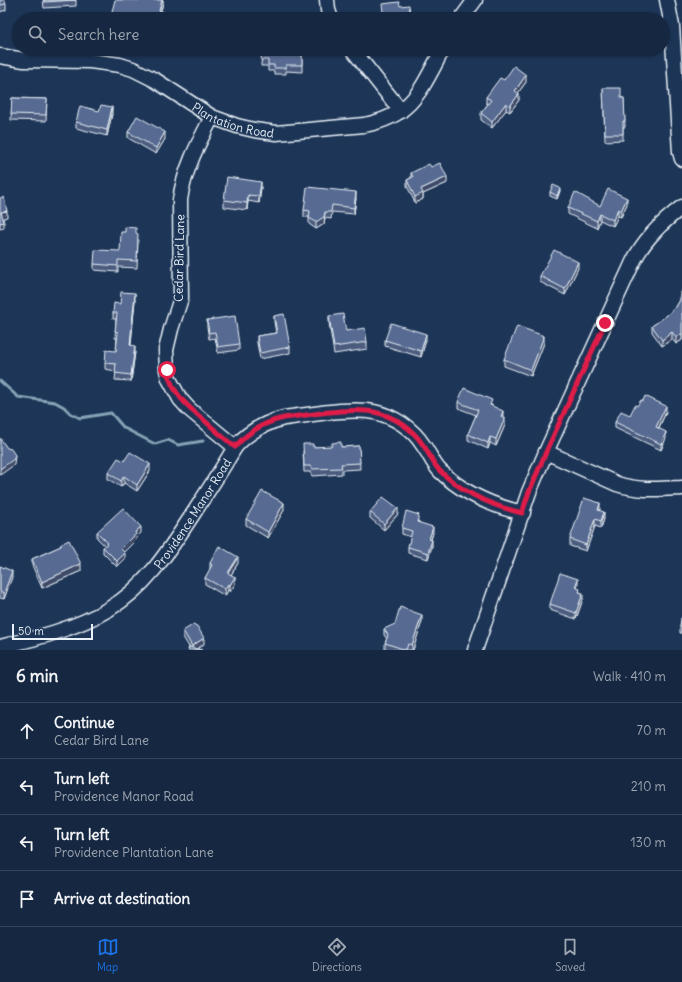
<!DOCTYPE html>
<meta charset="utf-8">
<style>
:root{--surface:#162841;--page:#1f3048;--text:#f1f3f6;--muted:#9ea6b1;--line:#35445a;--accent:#1a73e8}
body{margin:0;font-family:Delius,sans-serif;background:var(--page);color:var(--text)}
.scale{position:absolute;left:12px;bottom:10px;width:81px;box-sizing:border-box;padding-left:4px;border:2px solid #e8f1f8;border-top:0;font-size:11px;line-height:14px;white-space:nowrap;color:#e8f1f8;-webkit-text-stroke:3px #1d3557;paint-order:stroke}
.stop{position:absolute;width:12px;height:12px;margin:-9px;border:3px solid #e11d48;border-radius:50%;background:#fff}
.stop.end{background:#e11d48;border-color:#fff;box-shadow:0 1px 4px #0008}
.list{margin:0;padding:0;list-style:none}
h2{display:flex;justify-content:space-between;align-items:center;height:52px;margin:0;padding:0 16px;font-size:17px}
h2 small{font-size:13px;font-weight:400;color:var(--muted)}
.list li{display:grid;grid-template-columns:26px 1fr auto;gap:12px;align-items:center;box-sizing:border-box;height:56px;padding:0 16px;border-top:1px solid var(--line)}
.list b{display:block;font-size:15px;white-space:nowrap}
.list p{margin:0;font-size:13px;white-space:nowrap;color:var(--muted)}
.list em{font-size:13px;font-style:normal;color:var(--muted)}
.icon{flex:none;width:22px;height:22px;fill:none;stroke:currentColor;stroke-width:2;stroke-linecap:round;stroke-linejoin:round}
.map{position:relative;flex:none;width:682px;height:650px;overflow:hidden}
.search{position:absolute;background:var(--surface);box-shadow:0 1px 3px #0004;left:12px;right:12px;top:12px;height:44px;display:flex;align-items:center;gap:10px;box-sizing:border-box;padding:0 14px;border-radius:22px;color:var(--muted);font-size:15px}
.sheet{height:276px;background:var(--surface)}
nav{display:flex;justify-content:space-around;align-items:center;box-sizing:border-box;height:56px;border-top:1px solid var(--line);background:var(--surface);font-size:11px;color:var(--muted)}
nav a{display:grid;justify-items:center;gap:2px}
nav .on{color:var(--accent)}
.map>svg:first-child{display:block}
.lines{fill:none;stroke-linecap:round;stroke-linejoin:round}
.stream{stroke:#86a4b6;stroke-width:3}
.minor-casing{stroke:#e8f1f8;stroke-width:17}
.minor{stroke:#1d3557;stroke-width:14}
.wall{fill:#4b5b7e;stroke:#e8f1f8}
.shaded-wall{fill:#3d4a66;stroke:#e8f1f8}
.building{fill:#576a92;stroke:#e8f1f8}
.route{stroke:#e11d48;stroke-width:5}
.labels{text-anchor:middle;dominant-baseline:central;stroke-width:3;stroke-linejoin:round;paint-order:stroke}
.street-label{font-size:12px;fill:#e8f1f8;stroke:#1d3557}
</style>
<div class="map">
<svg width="682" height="650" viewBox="0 0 682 650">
<rect width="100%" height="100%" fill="#1d3557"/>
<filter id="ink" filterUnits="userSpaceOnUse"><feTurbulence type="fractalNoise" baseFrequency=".025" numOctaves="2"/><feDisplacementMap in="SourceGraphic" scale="8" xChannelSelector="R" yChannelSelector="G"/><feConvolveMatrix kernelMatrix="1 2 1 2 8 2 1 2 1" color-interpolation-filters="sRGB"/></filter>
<g filter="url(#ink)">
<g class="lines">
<path class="stream" d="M0,381L18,397L55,402L64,407L70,413L80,418L111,413L124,428L155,444L168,440L178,445L203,441"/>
<defs>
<g id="minor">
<path d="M327,0L328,10L331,19"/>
<path d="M667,0L672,26L680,152L682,159"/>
<path d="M461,19L475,0"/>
<path d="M352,49L401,111"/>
<path id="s1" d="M0,56L24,60L90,61L120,65L133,69L155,80L212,117L237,126L254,130L276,133L364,125C413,116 421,89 443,49"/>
<path d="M212,117C198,144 184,170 180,200L181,298L171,329L166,350L167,370L169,379L180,399L189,409L235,447"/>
<path d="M546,452L617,484C638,491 660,489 682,488"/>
<path id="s2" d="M0,647C37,638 75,629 109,609C146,587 168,552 191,517C206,494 221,471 235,447C248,432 264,423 284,418C310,415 350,407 374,412C394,416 413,429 423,445C429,453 433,464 440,471C463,493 492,506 523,513"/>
<path d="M475,650L529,492L546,452L633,262C644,239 662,222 682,207"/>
</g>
</defs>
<use href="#minor" class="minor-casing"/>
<use href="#minor" class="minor"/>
</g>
<g class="wall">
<path d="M0,0L6,4V10L0,12Z"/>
<path d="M43,0H76V6L44,8Z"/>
<path d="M163,0V3L161,11L172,19H111V15L149,1Z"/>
<path d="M262,49H302V72L286,71V74H274V71H268V66H261Z"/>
<path d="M504,80L526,82L518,93L519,100L510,112L506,110L492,128L481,120V113L488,104L486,103V97Z"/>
<path d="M603,88L621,98H624L625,127H623V140L605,141Z"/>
<path d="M12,98L47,99L46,121L11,120Z"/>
<path d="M112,114L107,136L76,128V122Z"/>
<path d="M128,132L165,139L156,154L128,138Z"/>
<path d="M431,167L447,183L423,194V199L415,203L407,186V180L411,178V173Z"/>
<path d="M261,188L259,203L248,201L247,210L224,207V200Z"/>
<path d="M560,191L557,199L550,196V192Z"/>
<path d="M356,198L354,214L332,212L331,219L325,218L324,224L316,229L309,224V217H304V210Z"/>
<path d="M627,204L621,217L618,216L613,226L600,220L597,228L568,214V208Z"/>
<path d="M136,233L138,240L137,268L118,267V272L94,270V264L120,251Z"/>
<path d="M578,268L565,295L540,282V276Z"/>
<path d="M682,291V340L676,344L672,339L662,346L652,332V326L666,316L676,307L680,300Z"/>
<path d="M135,300L131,345L135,352L131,381L115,380L116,371L105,369V363L116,351L117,338H115L116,319H113V313L120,304Z"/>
<path d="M274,316L290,347V353L260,359L257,343V336L276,333L274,322Z"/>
<path d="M329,316L346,331L367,342V349L334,354L329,323Z"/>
<path d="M207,320L239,344V350L218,353L215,338L209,339L207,327Z"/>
<path d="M385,340H426L421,357L385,346Z"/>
<path d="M544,343L531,376L504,366V359Z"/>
<path d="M458,402L492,405L503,417L505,425L496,446L490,443L488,449L468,440V434L476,415L458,408Z"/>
<path d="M637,406L666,412L659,428L666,438L661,450L615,428V422L630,415Z"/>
<path d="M359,446L360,469L342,470V474L312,476L310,472H304L303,451L313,447H341Z"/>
<path d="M124,461L150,471L137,491L124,483L121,487L108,479V473Z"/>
<path d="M600,509L599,511L604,519L601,528L595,526L586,551L570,546V539Z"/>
<path d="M284,510L268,538L246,525V519Z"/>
<path d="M370,512L398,514L384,530L370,518Z"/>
<path d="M419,521V523L433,533L431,540L432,546L428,559L408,553V547L411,537L402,534V528Z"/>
<path d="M97,532L141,533L136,538V540L124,552L125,559L117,567L103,553V547L105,546L97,538Z"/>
<path d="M61,544L81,571L42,588L32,565V559L61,546Z"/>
<path d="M210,563H238L231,575L235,584L230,592L228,590L225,596L205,584V578L210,570Z"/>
<path d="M0,566L12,577L4,599L0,598Z"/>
<path d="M578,585L577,588L580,592L583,599L576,619L550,610V604Z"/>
<path d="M682,618V633H680V627Z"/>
<path d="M422,621L413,650H385V643L387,639L384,635V629Z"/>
<path d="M183,631L204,644L197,649L189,647L183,637Z"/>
</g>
<g class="shaded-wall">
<path d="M162,0H163V3L159,17V11Z"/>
<path d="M526,75V82L515,97V91Z"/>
<path d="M519,94V100L510,112V106Z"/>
<path d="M506,103V110L492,128V122Z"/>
<path d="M112,107V114L107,136V130Z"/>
<path d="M165,132V139L156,154V148Z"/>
<path d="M447,177V183L423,194V199L415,203V197L421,189Z"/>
<path d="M261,182V188L259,203V196Z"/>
<path d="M560,188V191L557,199V196Z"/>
<path d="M356,192V198L354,214V208Z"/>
<path d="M248,195V201L247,210V203Z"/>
<path d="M627,198V204L621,217V211Z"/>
<path d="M618,209V216L613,226V220Z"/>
<path d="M7,211V217L1,219V212Z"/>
<path d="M325,212L324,224L316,229V222Z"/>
<path d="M600,214V220L597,228V221Z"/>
<path d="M4,222V228L0,229V223Z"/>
<path d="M578,262V268L565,295V289Z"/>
<path d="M135,293V300L130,351V345Z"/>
<path d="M672,332V339L662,346V340Z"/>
<path d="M426,334V340L421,357V351Z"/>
<path d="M682,334V340L676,344V337Z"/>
<path d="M544,336V343L531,376V370Z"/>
<path d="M135,346V352L131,381V375Z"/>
<path d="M666,406V412L656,433V427Z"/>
<path d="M503,411V417L501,423V417Z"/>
<path d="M505,418V425L496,446V439Z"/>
<path d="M666,432V438L661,450V444Z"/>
<path d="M490,437V443L488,449V443Z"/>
<path d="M15,455L14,465L0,475V469Z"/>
<path d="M150,464V471L137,491V485Z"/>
<path d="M124,476V483L121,487V481Z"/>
<path d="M284,503V510L268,538V532Z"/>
<path d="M600,503V509L598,516V510Z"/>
<path d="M398,508V514L384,530V524Z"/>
<path d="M604,512V519L601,528V521Z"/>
<path d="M595,519V526L586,551V545Z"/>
<path d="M141,527V533L136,538V540L121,555V549L135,532Z"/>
<path d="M433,527V533L429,545V539Z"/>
<path d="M432,540V546L428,559V553Z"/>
<path d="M125,553V559L117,567V561Z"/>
<path d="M238,557V563L228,580V573Z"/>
<path d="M81,564V571L42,588V582Z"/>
<path d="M12,571V577L4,599V593Z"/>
<path d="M235,577V584L230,592V585Z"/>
<path d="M578,579V585L575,594V587Z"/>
<path d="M228,584V590L225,596V589Z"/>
<path d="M583,593V599L576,619V613Z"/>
<path d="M422,615V621L413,650H412V645Z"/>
<path d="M204,638V644L195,650H192V646Z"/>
</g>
<g class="building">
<path d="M0,0H5L6,4L0,5Z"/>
<path d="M44,0H76L44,2Z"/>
<path d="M115,0H146L149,1L150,0H162L159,11L172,14L171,19H125L111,15Z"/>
<path d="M399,2L400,6L409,5L411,19H384L382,4Z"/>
<path d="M572,14L612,16V19H571Z"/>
<path d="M262,49H302V65H286V68H274V65H268V60H261Z"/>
<path d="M514,66L526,75L515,91L519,94L510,106L506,103L492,122L481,113L491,100L486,97L500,78L504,80Z"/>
<path d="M603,88H621V98H624L625,121H623V134H605Z"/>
<path d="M12,98L47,99L46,115L11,114Z"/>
<path d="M101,105L112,107L107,130L76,122L80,106L99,111Z"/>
<path d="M137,116L165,132L156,148L128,132Z"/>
<path d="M440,163L447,177L421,189L423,193L415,197L407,180L413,177L411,173L429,164L431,167Z"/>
<path d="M227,177L261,182L259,196L248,195L247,203L224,200Z"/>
<path d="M553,185L560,188L557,196L550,192Z"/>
<path d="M307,187L356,192L354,208L332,205L331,212H325L324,217L316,222L309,218L310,211L304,210Z"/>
<path d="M608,189L627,198L621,211L618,209L613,220L600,214L597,221L568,208L575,192L600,206Z"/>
<path d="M4,197L7,211L1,212L4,222L0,223V198Z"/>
<path d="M125,227L136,228V233L138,234L137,261L118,260V266L94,264L95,250L120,251L121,232H125Z"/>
<path d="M554,250L578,262L565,289L540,276Z"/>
<path d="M682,291V334L676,337L672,332L662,340L652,326L666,316L676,307L680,300V292Z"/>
<path d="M121,292L135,293L130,345L135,346L131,375L115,373L116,364L105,363L106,350L116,351L118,332L115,331L117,313H113L114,303L120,304Z"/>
<path d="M284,314L290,347L260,353L257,336L277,333L274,316Z"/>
<path d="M343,314L346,331L365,328L367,342L334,347L329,316Z"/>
<path d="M235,316L239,344L218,347L215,332L209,333L207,320Z"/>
<path d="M391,323L426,334L421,351L385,340Z"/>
<path d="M517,326L544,336L531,370L504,359Z"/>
<path d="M464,388L492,400L490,405L503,411L501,417L505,418L496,439L490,437L488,443L468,434L478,410L458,402Z"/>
<path d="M645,396L666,406L656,427L666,432L661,444L615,422L621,411L630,415L635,405L637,406L641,400L643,401Z"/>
<path d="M0,438L7,448L11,449L15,455L14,459L0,469Z"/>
<path d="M341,442V447L359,446L360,463L341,464L342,468L312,469L310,466H304L303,444H313V447L332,446V443Z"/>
<path d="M130,452L150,464L137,485L124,476L121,481L108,473L118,458L124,461Z"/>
<path d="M262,491L284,503L268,532L246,519Z"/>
<path d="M383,497L398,508L384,524L370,512Z"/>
<path d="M584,498L600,503L598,510L604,512L601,521L595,519L586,545L570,539Z"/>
<path d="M123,508L141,527L135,532L136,534L121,549L125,553L117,561L103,547L108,543L97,532Z"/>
<path d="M406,511L419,515L417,522L433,527L429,539L432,540L428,553L408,547L412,531L402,528Z"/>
<path d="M69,540L81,564L42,582L32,559L61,546V544Z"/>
<path d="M219,546L238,557L228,573L235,577L230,585L228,584L225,589L205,578L212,565L210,563Z"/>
<path d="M0,566L12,571L4,593L0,591Z"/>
<path d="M560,573L578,579L575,587L580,589L579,592L583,593L576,613L550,604Z"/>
<path d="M400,607L422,615L412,645L408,644L406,650L385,643L388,635L384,629L395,624Z"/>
<path d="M681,618H682V627H680Z"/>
<path d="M194,624L196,626H197L204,638L192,646L183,631Z"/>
<path d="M189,647L202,650H188Z"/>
</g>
</g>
<g class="lines" filter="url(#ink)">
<path class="route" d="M167,370C172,393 187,406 205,421C215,430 225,439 235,447C248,432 264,422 284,418C310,415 350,407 374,412C394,416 413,429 423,445C429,453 433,464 440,471C463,493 492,506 522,513L529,492L546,452L605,323"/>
</g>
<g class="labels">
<g class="street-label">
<text stroke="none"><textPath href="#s1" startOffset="248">Plantation Road</textPath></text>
<text transform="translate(179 258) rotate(-89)">Cedar Bird Lane</text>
<text stroke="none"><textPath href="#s2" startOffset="244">Providence Manor Road</textPath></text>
</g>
</g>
</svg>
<div class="scale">50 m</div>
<div class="stop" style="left:167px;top:370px"></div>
<div class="stop end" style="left:605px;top:323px"></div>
<div class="search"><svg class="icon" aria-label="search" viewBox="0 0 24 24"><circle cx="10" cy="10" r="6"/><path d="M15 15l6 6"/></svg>Search here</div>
</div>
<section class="sheet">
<h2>6 min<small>Walk · 410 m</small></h2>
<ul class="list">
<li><svg class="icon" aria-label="ahead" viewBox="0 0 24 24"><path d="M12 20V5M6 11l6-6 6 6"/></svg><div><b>Continue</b><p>Cedar Bird Lane</p></div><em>70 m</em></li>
<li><svg class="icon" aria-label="left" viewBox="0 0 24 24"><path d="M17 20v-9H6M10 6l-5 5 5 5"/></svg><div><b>Turn left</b><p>Providence Manor Road</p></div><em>210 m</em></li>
<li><svg class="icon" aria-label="left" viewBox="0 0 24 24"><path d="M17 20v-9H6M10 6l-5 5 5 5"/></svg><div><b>Turn left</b><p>Providence Plantation Lane</p></div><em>130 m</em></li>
<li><svg class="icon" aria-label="arrive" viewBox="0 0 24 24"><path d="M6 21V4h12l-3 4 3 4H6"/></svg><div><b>Arrive at destination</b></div></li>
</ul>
</section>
<nav>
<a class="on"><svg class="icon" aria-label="map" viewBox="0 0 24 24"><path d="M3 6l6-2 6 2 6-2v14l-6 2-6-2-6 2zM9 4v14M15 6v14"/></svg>Map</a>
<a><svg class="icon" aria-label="directions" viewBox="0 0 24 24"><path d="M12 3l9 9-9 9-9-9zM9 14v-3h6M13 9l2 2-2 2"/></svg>Directions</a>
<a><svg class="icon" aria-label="saved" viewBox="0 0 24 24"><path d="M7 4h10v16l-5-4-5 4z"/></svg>Saved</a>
</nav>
